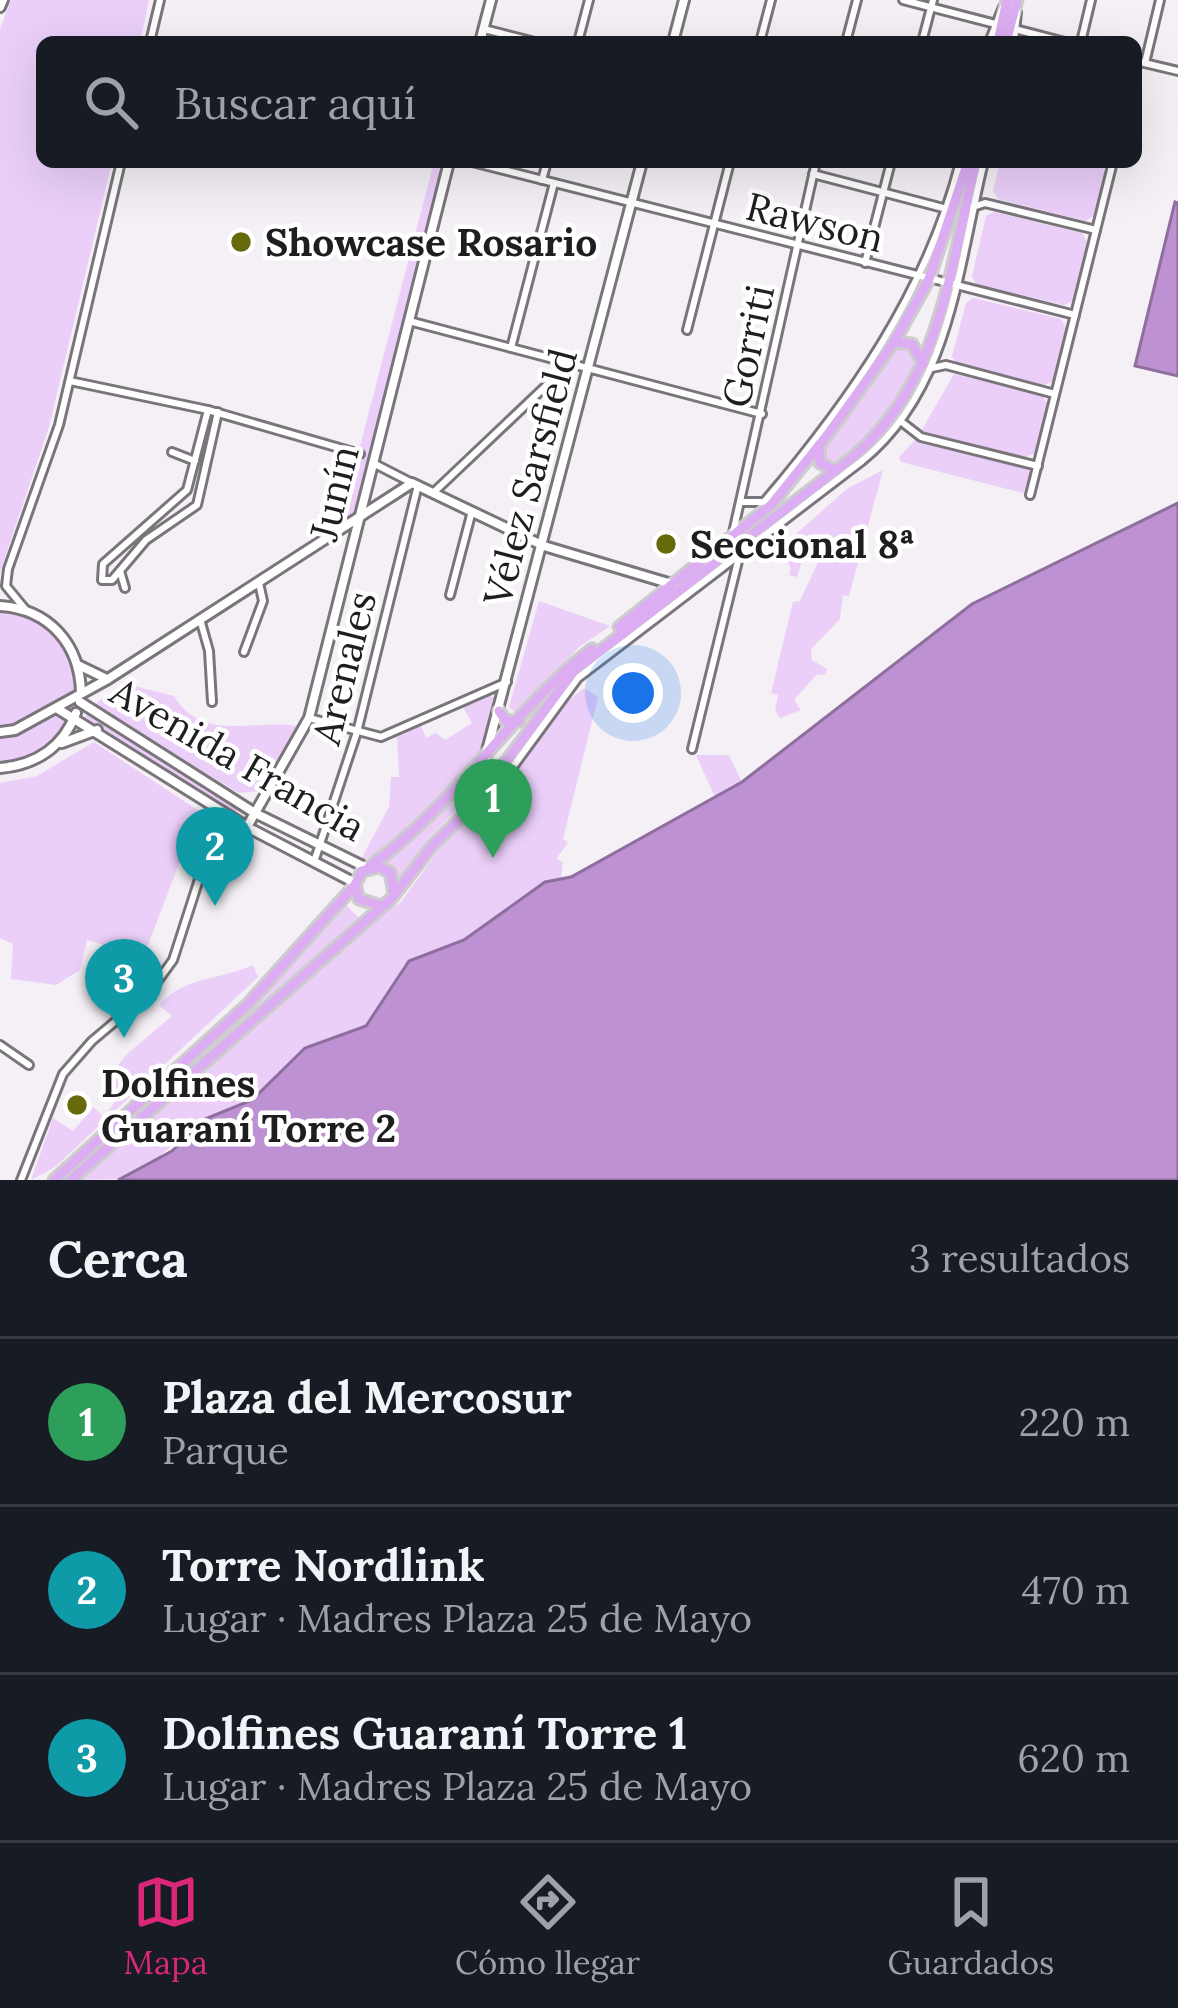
<!DOCTYPE html>
<html lang="es">
<meta charset="utf-8">
<style>
:root{--surface:#171b24;--page:#242831;--text:#f1f3f6;--muted:#9ea1a6;--line:#363941;--accent:#db2777}
body{margin:0;font-family:Lora,serif;background:var(--page);color:var(--text)}
.you{position:absolute;left:633px;top:693px;width:42px;height:42px;margin:-30px;border:9px solid #fff;border-radius:50%;background:#1a73e8;box-shadow:0 0 0 18px #1a73e833}
.badge{display:grid;place-items:center;width:78px;height:78px;border-radius:50%;background:var(--accent);color:#fff;font-size:39px;font-weight:700}
.pin{position:absolute;translate:-50% -99px;filter:drop-shadow(0 3px 6px #0008)}
.pin::after{content:'';position:absolute;top:63px;width:42px;height:36px;background:inherit;clip-path:polygon(0 0,100% 0,50% 100%)}
.list{margin:0;padding:0;list-style:none}
h2{display:flex;justify-content:space-between;align-items:center;height:156px;margin:0;padding:0 48px;font-size:51px}
h2 small{font-size:39px;font-weight:400;color:var(--muted)}
.list li{display:grid;grid-template-columns:78px 1fr auto;gap:36px;align-items:center;box-sizing:border-box;height:168px;padding:0 48px;border-top:3px solid var(--line)}
.list b{display:block;font-size:45px;white-space:nowrap}
.list p{margin:0;font-size:39px;white-space:nowrap;color:var(--muted)}
.list em{font-size:39px;font-style:normal;color:var(--muted)}
.icon{flex:none;width:66px;height:66px;fill:none;stroke:currentColor;stroke-width:2;stroke-linecap:round;stroke-linejoin:round}
.map{position:relative;flex:none;width:1178px;height:1180px;overflow:hidden}
.search{position:absolute;background:var(--surface);box-shadow:0 12px 48px #0002;left:36px;right:36px;top:36px;height:132px;display:flex;align-items:center;gap:30px;box-sizing:border-box;padding:0 42px;border-radius:18px;color:var(--muted);font-size:45px}
.sheet{height:660px;background:var(--surface)}
nav{display:flex;justify-content:space-around;align-items:center;box-sizing:border-box;height:168px;border-top:3px solid var(--line);background:var(--surface);font-size:33px;color:var(--muted)}
nav a{display:grid;justify-items:center;gap:6px}
nav .on{color:var(--accent)}
.map>svg:first-child{display:block}
.green{fill:#ebcff9}
.water{fill:#bd91d2;stroke:#8d6e9c;stroke-width:3}
.lines{fill:none;stroke-linecap:round;stroke-linejoin:round}
.street-casing{stroke:#79757a;stroke-width:12}
.secondary-casing{stroke:#79757a;stroke-width:14}
.primary-casing{stroke:#cecdce;stroke-width:15}
.street{stroke:#fff;stroke-width:6}
.secondary{stroke:#fff;stroke-width:8}
.primary{stroke:#dcadf2;stroke-width:9}
.poi-dot{fill:#676a0b;stroke:#fff;stroke-width:4.5}
.labels{text-anchor:middle;dominant-baseline:central;stroke-width:9;stroke-linejoin:round;paint-order:stroke}
.street-label{font-size:39px;fill:#1e1d1f;stroke:#fff}
.poi-label{font-size:39px;font-weight:bold;fill:#1e1d1f;stroke:#fff;text-anchor:start}
</style>
<div class="map">
<svg width="1178" height="1180" viewBox="0 0 1178 1180">
<rect width="100%" height="100%" fill="#f4f0f6"/>
<g class="green">
<path d="M11,0H149L140,42H42V162H112L49,427L0,572V29Z"/>
<path d="M434,162H449L360,515L339,527Z"/>
<path d="M1000,162H1108L1094,216L1085,221L998,199L993,191Z"/>
<path d="M994,212L1082,233L1088,243L1073,301L1064,305L976,284L972,276L986,216Z"/>
<path d="M973,298L1061,319L1067,329L1053,381L1044,385L957,364L952,356L966,303Z"/>
<path d="M898,345L910,347L918,360C904,408 872,438 833,467L825,463V443Z"/>
<path d="M954,374L1042,395L1048,405L1035,453L1026,457L920,433Z"/>
<path d="M916,439L1027,467L1031,475L1027,494L901,462L899,457Z"/>
<path d="M883,470L849,596L843,595L840,619L811,649L812,660L827,669L825,675L817,674L794,700L801,710L780,718L775,710L778,695L771,693L793,602L800,601L821,556L805,552L797,577L789,575L791,568L779,549L848,488Z"/>
<path d="M539,601L610,626L579,647L518,715L509,707Z"/>
<path d="M0,606C74,619 110,702 45,753C34,762 14,764 0,768Z"/>
<path d="M122,683L174,696C202,743 253,719 297,726L262,791L239,793L92,707Z"/>
<path d="M584,688L598,697L563,839L568,843L556,859L563,862L561,879L545,882L464,940L403,966L385,1004L366,1026L295,1056L260,1094L196,1125L139,1174L128,1179L78,1180L362,928L400,903L447,839L524,762L562,706Z"/>
<path d="M490,695L496,700C491,717 488,739 481,755C464,789 395,851 360,861L389,807L391,777H399L397,737L421,725L426,738L436,733L445,740L472,723L463,707Z"/>
<path d="M88,713L236,804L238,810L233,813L85,717Z"/>
<path d="M94,742L199,811L148,945L121,950L87,940L80,970L56,985L11,979L13,944L0,938V783L37,776Z"/>
<path d="M696,755H729L742,782L715,797Z"/>
<path d="M473,780L469,798L428,839L401,880L383,861Z"/>
<path d="M343,902L359,918L225,1035Z"/>
<path d="M253,965L258,977L55,1167L31,1180L53,1118L73,1131L94,1107L104,1118L121,1092L106,1081L126,1055L172,1016L159,1005C187,975 218,981 253,965Z"/>
</g>
<g class="water">
<path d="M1175,202L1178,203V376L1135,366Z"/>
<path d="M1178,503V1180H118L172,1151L205,1119L252,1100L305,1048L366,1026L409,961L464,940L545,882L571,877L742,782L972,604Z"/>
</g>
<g class="lines">
<defs>
<g id="street">
<path d="M903,0L1065,42"/>
<path d="M484,29L535,42"/>
<path d="M150,42L160,0"/>
<path d="M578,42L589,0"/>
<path d="M760,42L771,0"/>
<path d="M846,42L857,0"/>
<path d="M922,42L933,0"/>
<path d="M989,42L1003,7"/>
<path d="M1014,42L1017,12"/>
<path d="M1081,42L1091,0"/>
<path d="M1136,61L1178,71"/>
<path d="M1145,63L1160,0"/>
<path d="M472,162L1075,315"/>
<path d="M813,174L947,209"/>
<path d="M542,180L547,162"/>
<path d="M973,207L985,203L1096,230"/>
<path d="M865,263L891,162"/>
<path d="M409,321L762,414"/>
<path d="M687,330L730,162"/>
<path d="M511,348L554,183"/>
<path d="M932,368L946,365L1055,394"/>
<path d="M70,381L208,410L360,454"/>
<path d="M208,410L187,490L103,564L102,580H112L146,540L197,505L218,412"/>
<path d="M903,423L921,437L1038,466"/>
<path d="M172,452L195,461"/>
<path d="M373,463L412,483"/>
<path d="M433,493L569,364"/>
<path d="M1030,495L1113,162"/>
<path d="M740,502H764C849,402 927,292 960,162"/>
<path d="M732,537L816,162"/>
<path d="M120,571L125,588"/>
<path d="M450,595L472,511"/>
<path d="M25,609L6,586L8,569L59,425L121,162"/>
<path d="M200,619L209,651L212,702"/>
<path d="M244,652L263,601L259,583"/>
<path d="M309,718L381,737L507,682"/>
<path d="M692,749L739,557"/>
<path d="M475,805L499,786L578,678L862,461C951,389 958,267 984,162"/>
<path d="M314,862L357,732L418,485"/>
<path d="M0,1045L29,1065"/>
<path d="M21,1180L63,1074L92,1041L149,993L173,960L221,811"/>
</g>
<g id="secondary">
<path d="M0,7L3,0"/>
<path d="M480,42L491,0"/>
<path d="M673,42L684,0"/>
<path d="M0,606C49,609 80,644 81,693"/>
<path d="M78,665L107,679"/>
<path d="M80,702L255,813L367,868"/>
<path d="M58,709L247,827L355,883"/>
<path d="M0,732L15,730L108,679L412,483L544,546L675,585"/>
<path d="M62,743L97,730"/>
<path d="M0,768C36,765 63,747 76,713"/>
<path d="M474,800L642,162"/>
<path d="M247,827L309,718L449,162"/>
</g>
<g id="primary">
<path d="M998,42L1007,0"/>
<path d="M1006,42L1017,0"/>
<path d="M894,342L912,344L923,364"/>
<path d="M819,445L820,463L836,471"/>
<path d="M619,627L771,505L828,434L894,342L929,279L968,162"/>
<path d="M499,711L506,721H519"/>
<path d="M369,867C457,804 509,713 592,649"/>
<path d="M381,906L359,899L355,885L362,871L379,867L390,872L394,894"/>
<path d="M54,1180L247,1005L355,885"/>
<path d="M71,1180L391,899L433,845L472,807L574,671L852,458C942,381 949,271 976,162"/>
</g>
</defs>
<use href="#street" class="street-casing"/>
<use href="#secondary" class="secondary-casing"/>
<use href="#primary" class="primary-casing"/>
<use href="#street" class="street"/>
<use href="#secondary" class="secondary"/>
<use href="#primary" class="primary"/>
</g>
<g class="poi-dot">
<circle cx="241" cy="242" r="12"/>
<circle cx="666" cy="544" r="12"/>
<circle cx="77" cy="1105" r="12"/>
</g>
<g class="labels">
<g class="street-label">
<text transform="translate(815 222) rotate(14)">Rawson</text>
<text transform="translate(748 346) rotate(-78)">Gorriti</text>
<text transform="translate(530 477) rotate(-75)">Vélez Sarsfield</text>
<text transform="translate(334 493) rotate(-76)">Junín</text>
<text transform="translate(344 668) rotate(-76)">Arenales</text>
<text transform="translate(238 759) rotate(30)">Avenida Francia</text>
</g>
<g class="poi-label">
<text x="265" y="242">Showcase Rosario</text>
<text x="690" y="544">Seccional 8ª</text>
<text x="101" y="1083">Dolfines<tspan x="101" dy="45">Guaraní Torre 2</tspan></text>
</g>
</g>
</svg>
<div class="you"></div>
<div class="pin badge" style="left:493px;top:858px;background:#2e9e5b">1</div>
<div class="pin badge" style="left:215px;top:906px;background:#0f9aa8">2</div>
<div class="pin badge" style="left:124px;top:1038px;background:#0f9aa8">3</div>
<div class="search"><svg class="icon" aria-label="search" viewBox="0 0 24 24"><circle cx="10" cy="10" r="6"/><path d="M15 15l6 6"/></svg>Buscar aquí</div>
</div>
<section class="sheet">
<h2>Cerca<small>3 resultados</small></h2>
<ul class="list">
<li><span class="badge" style="background:#2e9e5b">1</span><div><b>Plaza del Mercosur</b><p>Parque</p></div><em>220 m</em></li>
<li><span class="badge" style="background:#0f9aa8">2</span><div><b>Torre Nordlink</b><p>Lugar · Madres Plaza 25 de Mayo</p></div><em>470 m</em></li>
<li><span class="badge" style="background:#0f9aa8">3</span><div><b>Dolfines Guaraní Torre 1</b><p>Lugar · Madres Plaza 25 de Mayo</p></div><em>620 m</em></li>
</ul>
</section>
<nav>
<a class="on"><svg class="icon" aria-label="map" viewBox="0 0 24 24"><path d="M3 6l6-2 6 2 6-2v14l-6 2-6-2-6 2zM9 4v14M15 6v14"/></svg>Mapa</a>
<a><svg class="icon" aria-label="directions" viewBox="0 0 24 24"><path d="M12 3l9 9-9 9-9-9zM9 14v-3h6M13 9l2 2-2 2"/></svg>Cómo llegar</a>
<a><svg class="icon" aria-label="saved" viewBox="0 0 24 24"><path d="M7 4h10v16l-5-4-5 4z"/></svg>Guardados</a>
</nav>
